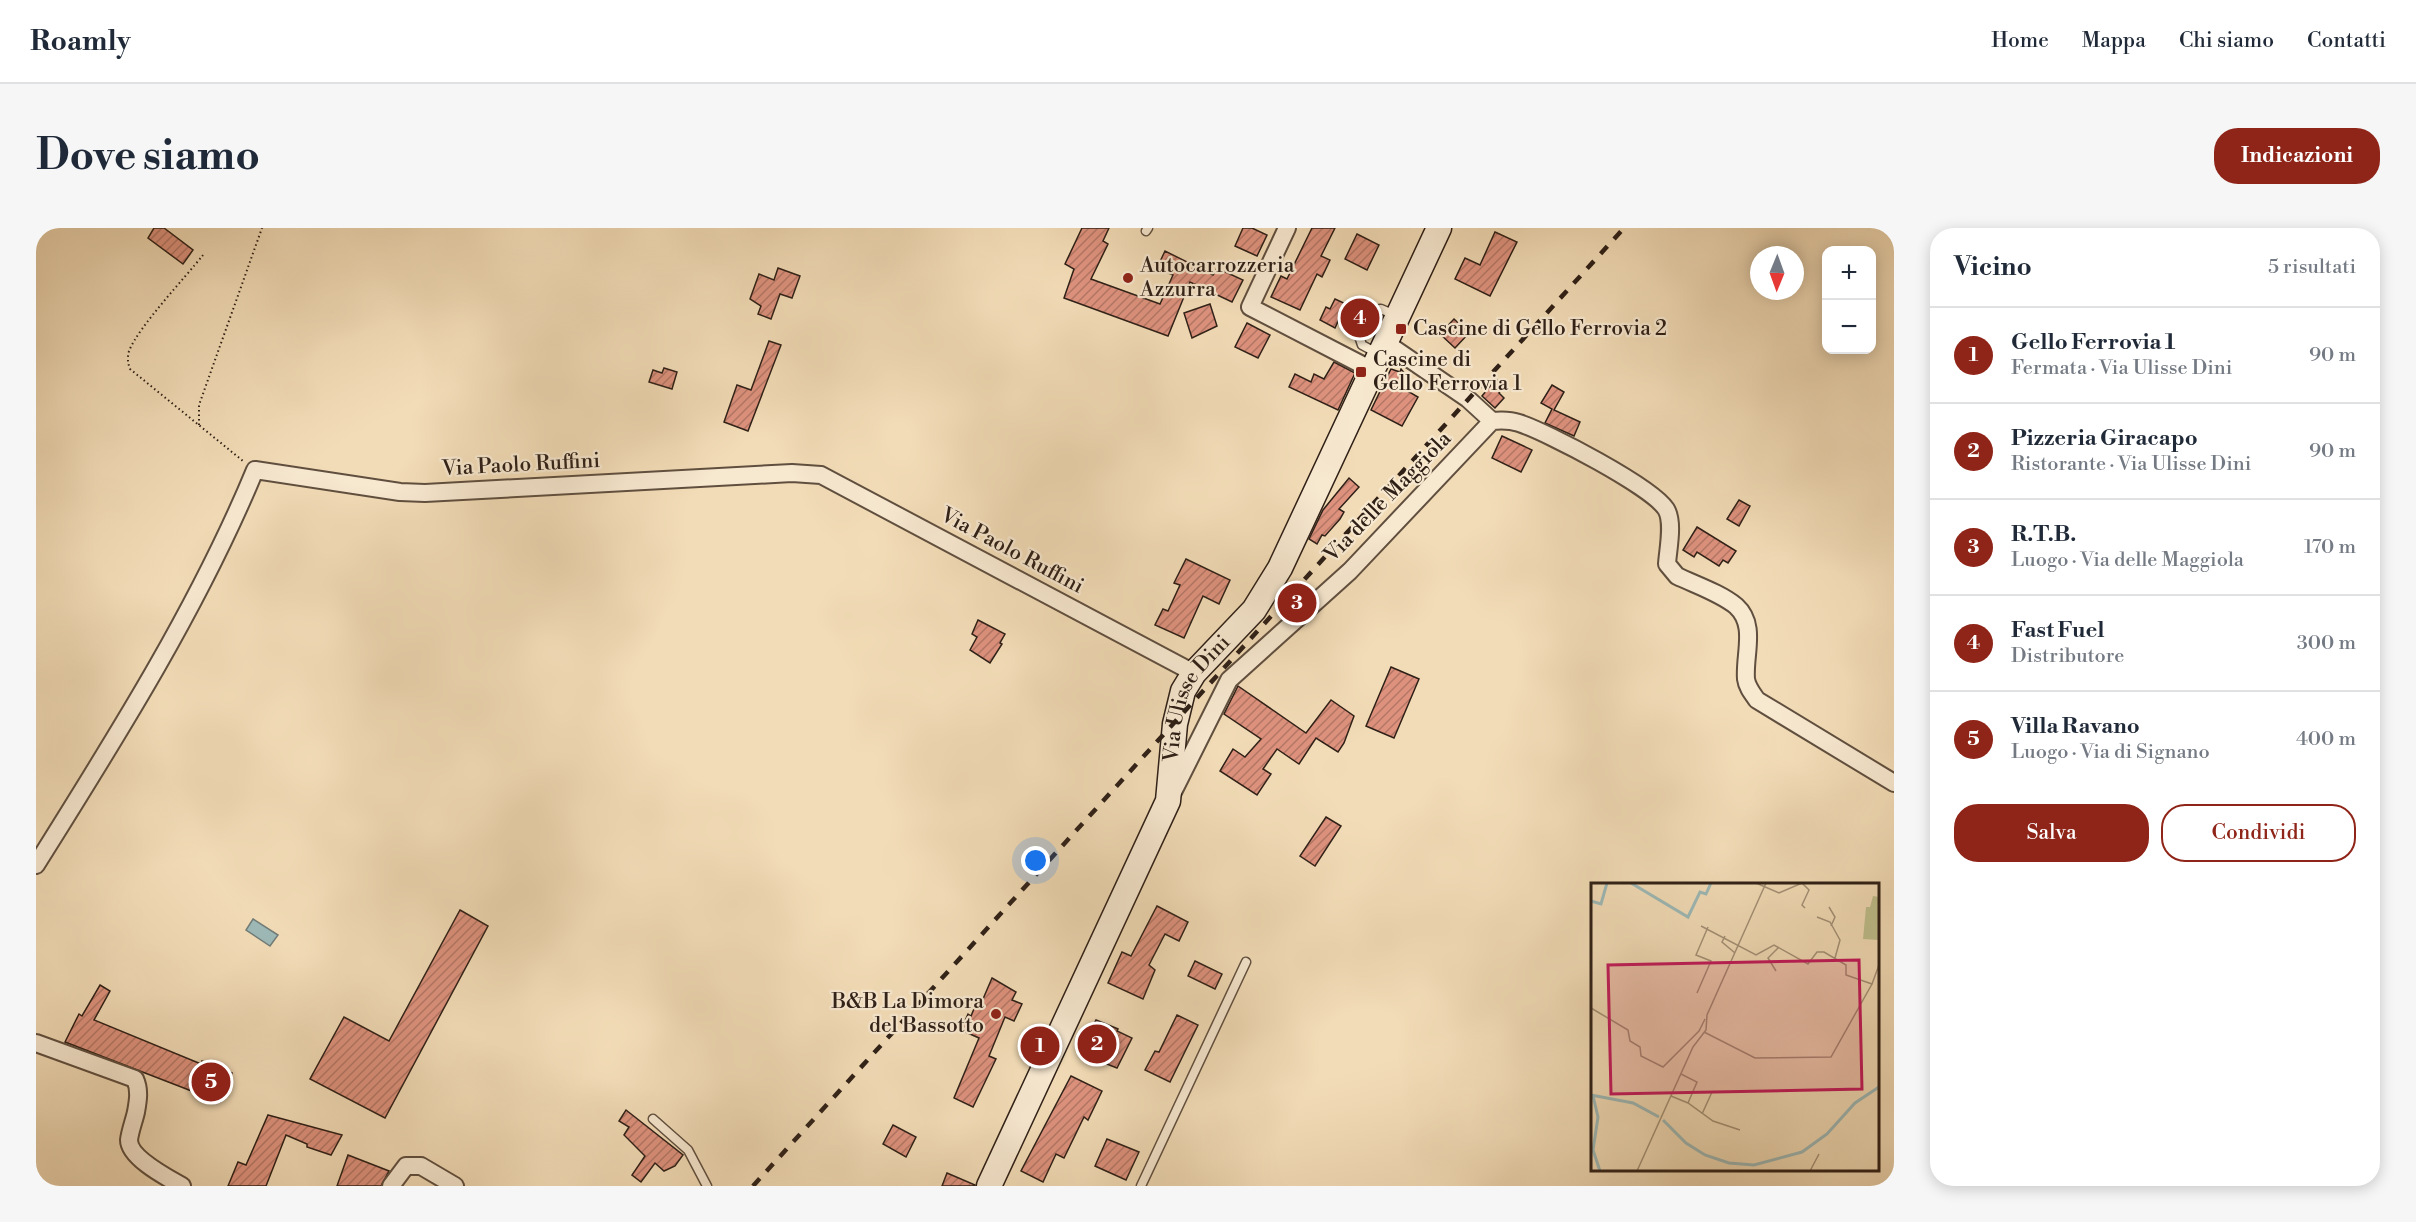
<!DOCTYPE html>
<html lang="it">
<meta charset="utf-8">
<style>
:root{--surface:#fff;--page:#f6f6f7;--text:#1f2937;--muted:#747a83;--line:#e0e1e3;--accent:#8f2418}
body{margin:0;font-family:"Libre Bodoni",serif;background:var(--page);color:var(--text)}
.controls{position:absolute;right:18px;top:18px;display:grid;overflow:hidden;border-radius:12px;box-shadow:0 3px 15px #0003}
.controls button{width:54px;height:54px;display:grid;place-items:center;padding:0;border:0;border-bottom:2px solid var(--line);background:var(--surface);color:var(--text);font:30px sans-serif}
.compass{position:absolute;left:1714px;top:18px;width:54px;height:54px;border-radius:50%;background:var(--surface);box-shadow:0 3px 15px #0003;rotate:181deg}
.you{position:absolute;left:1000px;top:633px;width:21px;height:21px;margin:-15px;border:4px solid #fff;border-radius:50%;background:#1a73e8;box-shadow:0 0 0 9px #1a73e833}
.badge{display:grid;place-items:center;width:39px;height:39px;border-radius:50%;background:var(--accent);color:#fff;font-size:20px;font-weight:700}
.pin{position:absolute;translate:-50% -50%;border:3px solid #fff;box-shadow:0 2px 6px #0006}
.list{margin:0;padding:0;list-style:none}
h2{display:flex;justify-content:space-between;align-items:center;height:78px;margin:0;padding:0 24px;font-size:26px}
h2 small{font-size:20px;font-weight:400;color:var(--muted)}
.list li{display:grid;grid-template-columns:39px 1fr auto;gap:18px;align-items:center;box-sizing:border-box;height:96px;padding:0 24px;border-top:2px solid var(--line)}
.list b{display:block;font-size:22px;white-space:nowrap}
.list p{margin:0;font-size:20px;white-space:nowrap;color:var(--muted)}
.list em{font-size:20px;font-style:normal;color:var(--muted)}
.actions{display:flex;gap:12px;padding:18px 24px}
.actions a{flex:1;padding:14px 0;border:2px solid var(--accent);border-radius:24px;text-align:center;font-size:21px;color:var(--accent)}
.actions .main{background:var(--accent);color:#fff}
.map{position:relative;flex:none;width:1858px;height:958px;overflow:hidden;border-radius:24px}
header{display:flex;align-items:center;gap:36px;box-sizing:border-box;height:84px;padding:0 30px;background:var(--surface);border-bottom:2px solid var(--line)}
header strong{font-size:28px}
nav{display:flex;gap:33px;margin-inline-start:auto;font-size:21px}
.intro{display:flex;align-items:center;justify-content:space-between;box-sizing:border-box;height:144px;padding:0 36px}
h1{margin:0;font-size:42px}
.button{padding:15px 27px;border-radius:24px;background:var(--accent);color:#fff;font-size:21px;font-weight:700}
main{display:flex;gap:36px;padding:0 36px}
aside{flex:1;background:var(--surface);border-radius:24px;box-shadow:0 3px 15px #0003}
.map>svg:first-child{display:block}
.water{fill:#9db9b7;stroke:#717c77;stroke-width:1.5}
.building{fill:url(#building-hatch);stroke:#2f2017;stroke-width:1.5}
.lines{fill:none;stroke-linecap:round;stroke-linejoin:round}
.lane-casing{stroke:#604f3f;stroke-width:11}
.street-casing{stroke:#604f3f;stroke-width:20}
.secondary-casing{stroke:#2f2017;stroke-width:27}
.path{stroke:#2f2017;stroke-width:2;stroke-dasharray:1.5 3;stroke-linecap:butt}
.lane{stroke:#f7e8d0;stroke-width:8}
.street{stroke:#f7e8d0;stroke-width:16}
.secondary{stroke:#f7e8d0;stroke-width:24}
.rail{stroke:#2f2017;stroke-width:4.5;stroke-dasharray:10 10;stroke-linecap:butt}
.poi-dot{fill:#8f2418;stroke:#f7e8d0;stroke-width:2}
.labels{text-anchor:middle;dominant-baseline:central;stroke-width:4.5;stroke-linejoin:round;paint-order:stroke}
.poi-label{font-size:21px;fill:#2f2017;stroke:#f7e8d0;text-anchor:start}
.street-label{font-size:21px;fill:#2f2017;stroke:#f7e8d0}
.inset-river{fill:none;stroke:#9db9b7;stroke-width:3}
.inset-road{fill:none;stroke:#a49177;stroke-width:1.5}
.view{fill:#c2185b;fill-opacity:0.15;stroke:#c2185b;stroke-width:3}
.inset-edge{fill:none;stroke:#2f2017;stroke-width:3}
</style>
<header>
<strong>Roamly</strong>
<nav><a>Home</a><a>Mappa</a><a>Chi siamo</a><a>Contatti</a></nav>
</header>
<div class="intro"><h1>Dove siamo</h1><a class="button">Indicazioni</a></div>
<main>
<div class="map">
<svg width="1858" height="958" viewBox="0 0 1858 958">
<defs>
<pattern id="building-hatch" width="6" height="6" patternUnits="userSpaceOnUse" patternTransform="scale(1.5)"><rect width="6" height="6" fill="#de927e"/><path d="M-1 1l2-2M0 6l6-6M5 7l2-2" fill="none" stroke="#b47766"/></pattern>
</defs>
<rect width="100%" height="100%" fill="#f2dcb7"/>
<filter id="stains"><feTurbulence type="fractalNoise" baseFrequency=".00333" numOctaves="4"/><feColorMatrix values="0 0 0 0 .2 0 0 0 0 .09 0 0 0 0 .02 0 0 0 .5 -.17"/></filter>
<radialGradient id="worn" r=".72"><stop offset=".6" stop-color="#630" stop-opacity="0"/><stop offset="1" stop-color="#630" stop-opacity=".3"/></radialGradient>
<path class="water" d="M217,691L242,707L234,718L210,702Z"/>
<g class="building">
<path d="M118,0H128L157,22L147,36L112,10Z"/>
<path d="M1046,0H1073L1067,13L1072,16L1055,51L1124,76L1137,47L1121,40L1129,23L1177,47L1181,40L1207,52L1196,74L1154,54L1132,108L1028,70L1038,41L1029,36Z"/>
<path d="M1207,0H1216L1231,7L1221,28L1199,18Z"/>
<path d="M1276,0H1299L1285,28L1294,32L1286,49L1281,46L1264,82L1235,69L1245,48L1251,51Z"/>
<path d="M1459,4L1481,14L1454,68L1419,51L1429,30L1444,37Z"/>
<path d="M1321,6L1343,17L1331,42L1309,31Z"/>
<path d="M742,40L764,48L756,70L744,66L735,91L722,86L725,78L714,71L723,46L738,52Z"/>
<path d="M1299,71L1310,76L1299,100L1284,92L1290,79L1294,81Z"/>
<path d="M1174,76L1181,98L1156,110L1148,85Z"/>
<path d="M1418,91L1433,105L1419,120L1404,106Z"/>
<path d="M1211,95L1234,107L1222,130L1199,119Z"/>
<path d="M733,113L745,117L712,203L688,194L701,157L715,162Z"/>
<path d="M1298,134L1319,145L1302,182L1253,159L1259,146L1275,154L1278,146L1288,151Z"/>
<path d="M628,140L641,144L636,161L613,154L617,142L626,145Z"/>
<path d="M1355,141L1364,144L1365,141L1374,152L1368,161L1382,169L1366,198L1335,182Z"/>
<path d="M1460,151L1468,158L1463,165L1468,170L1459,180L1446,168Z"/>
<path d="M1516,157L1528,164L1518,182L1544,194L1538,208L1509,195L1516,181L1505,175Z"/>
<path d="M1466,208L1496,222L1485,244L1456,230Z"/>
<path d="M1313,250L1323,259L1303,281L1308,284L1304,291L1289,308L1286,307L1281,316L1273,311L1287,282Z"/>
<path d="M1703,272L1714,278L1703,298L1691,291Z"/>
<path d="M1661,299L1700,323L1692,335L1687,332L1683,338L1661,324L1658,329L1647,322Z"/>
<path d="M1150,331L1194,352L1183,376L1167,368L1148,410L1119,397L1127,381L1132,383L1144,357L1138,355Z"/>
<path d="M942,392L969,406L964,415L966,416L954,435L934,422L941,409L936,406Z"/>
<path d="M1355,439L1383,451L1358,510L1330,498Z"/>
<path d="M1202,458L1270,505L1295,472L1318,488L1308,515L1302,524L1280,510L1263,536L1241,521L1227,541L1235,546L1221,567L1184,543L1197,521L1209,529L1225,511L1188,486Z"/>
<path d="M1290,589L1305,598L1279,638L1264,628Z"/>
<path d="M1121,678L1152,694L1143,713L1129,706L1113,737L1119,742L1107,771L1072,755L1086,724L1095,728Z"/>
<path d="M424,682L452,698L349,890L274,851L308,789L353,813Z"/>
<path d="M1159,733L1186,746L1179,761L1152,748Z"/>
<path d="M956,750L980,764L976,772L986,776L978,793L969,789L953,828L960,831L937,879L918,870L943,810L925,802L932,786L935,788L940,776L944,778Z"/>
<path d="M64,757L74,763L58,792L165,836L166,833L196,845L184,874L29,814L43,786L46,788Z"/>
<path d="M1141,787L1162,797L1134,854L1109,842L1119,823L1123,824Z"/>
<path d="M1060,792L1082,801L1081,803L1096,810L1081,840L1053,829L1055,827L1045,823Z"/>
<path d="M1035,848L1066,863L1052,892L1048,889L1028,930L1020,926L1007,954L985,943Z"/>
<path d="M590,882L647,927L639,938L628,943L619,935L605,954L596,947L609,928L588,907L593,899L583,893Z"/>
<path d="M232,887L306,907L295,927L271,919V916L250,907L230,958H192L202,934L210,937Z"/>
<path d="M857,897L880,909L870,929L847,916Z"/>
<path d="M1071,911L1103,924L1090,952L1059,938Z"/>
<path d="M312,927L353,943L345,958H301Z"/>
<path d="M911,945L939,957V958H906Z"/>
</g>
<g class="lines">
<defs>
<g id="lane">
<path d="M1110,3L1112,0"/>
<path d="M1343,126L1326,117L1322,105L1333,83L1345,81L1359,87"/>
<path d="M617,891L652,922L671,958"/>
<path d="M1105,958L1210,734"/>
</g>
<g id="street">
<path d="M1251,0L1214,79L1336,142"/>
<path d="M1350,115L1432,171L1456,193"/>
<path d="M1137,564L1193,452L1314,343L1456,193C1466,192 1474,192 1483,195C1511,204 1616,259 1630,281C1638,294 1632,321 1631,336L1641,348C1660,357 1684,365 1700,378C1721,397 1708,426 1710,451C1711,459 1716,465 1721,472L1858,555"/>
<path d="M0,637C79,511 162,380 219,242L364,264L389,265L756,245L785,247L1158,445"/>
<path d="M0,815L99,851C104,862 102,873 100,884C98,893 94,903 93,912C93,930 132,950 146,958"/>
<path d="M355,958L370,938H385L419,958"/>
</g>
<g id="secondary">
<path id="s1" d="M953,958L1132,573L1139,496L1147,463L1158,445L1218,382L1244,340L1403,0"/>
</g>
</defs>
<use href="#lane" class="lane-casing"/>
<use href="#street" class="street-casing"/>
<use href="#secondary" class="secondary-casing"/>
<g class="path">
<path d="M167,27C149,50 103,98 93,123C91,131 92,135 94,141L207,233"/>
<path d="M163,197V177L226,0"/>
</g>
<use href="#lane" class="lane"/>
<use href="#street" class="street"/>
<use href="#secondary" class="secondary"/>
<path class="rail" d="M717,958L1588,0"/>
</g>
<g class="poi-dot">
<circle cx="1092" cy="50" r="6"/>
<rect x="1359" y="95" width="12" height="12" rx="3"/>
<rect x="1319" y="138" width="12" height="12" rx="3"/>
<circle cx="960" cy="786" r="6"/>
</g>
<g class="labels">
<g class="poi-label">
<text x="1104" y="38">Autocarrozzeria<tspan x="1104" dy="24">Azzurra</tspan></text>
<text x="1377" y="101">Cascine di Gello Ferrovia 2</text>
<text x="1337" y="132">Cascine di<tspan x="1337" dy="24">Gello Ferrovia 1</tspan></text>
<text x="948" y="774" text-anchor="end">B&amp;B La Dimora<tspan x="948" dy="24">del Bassotto</tspan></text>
</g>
<g class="street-label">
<text transform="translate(485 237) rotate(-3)">Via Paolo Ruffini</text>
<text transform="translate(1352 269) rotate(-46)">Via delle Maggiola</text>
<text transform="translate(976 323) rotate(28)">Via Paolo Ruffini</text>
<text stroke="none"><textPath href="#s1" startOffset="534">Via Ulisse Dini</textPath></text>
</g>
</g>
<g transform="translate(1555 655)">
<rect width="288" height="288" fill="#f2dcb7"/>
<path d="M282,13L288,14V57L272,56L275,24H279Z" fill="#bebf8c"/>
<path class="inset-river" d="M40,0L97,34L109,9L115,11L120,0M0,18L10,21L16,0M0,212L42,220L68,234M2,213L7,234L2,267L9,288M72,237L95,260L114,272L138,280L163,282L211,269L236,251L264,220L288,204"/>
<path class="inset-road" d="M165,0L188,10L211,0M211,0L218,7L211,22L214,25M238,24L244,34L240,43M226,34L239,39L249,57L244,75M110,43L165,72L183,62L217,81L226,69H233L255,82V92L281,101L288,82M134,53L131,59L144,70M185,88L177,75L188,64M106,110L120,78L105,72L117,44M0,125L37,147L39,158L49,164L50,173L72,184L108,148L114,136M113,149L164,175L240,174L281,101M90,191L106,199L97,220M80,213L97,220L122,238L149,247M111,231L121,209M46,288L102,164L115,147L116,132L175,0M219,288L228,271"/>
<path class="view" d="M268,77L271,206L20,211L17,82Z"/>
<rect width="288" height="288" class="inset-edge"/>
</g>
<rect width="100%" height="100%" filter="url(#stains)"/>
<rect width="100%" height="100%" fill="url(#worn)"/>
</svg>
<div class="controls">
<button>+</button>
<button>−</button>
</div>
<svg class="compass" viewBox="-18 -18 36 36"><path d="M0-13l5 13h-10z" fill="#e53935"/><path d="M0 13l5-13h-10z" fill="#747a83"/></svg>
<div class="you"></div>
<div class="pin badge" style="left:1004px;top:818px">1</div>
<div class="pin badge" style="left:1061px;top:816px">2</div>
<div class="pin badge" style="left:1261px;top:375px">3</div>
<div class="pin badge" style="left:1324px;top:90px">4</div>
<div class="pin badge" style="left:175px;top:854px">5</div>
</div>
<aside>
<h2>Vicino<small>5 risultati</small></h2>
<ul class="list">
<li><span class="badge">1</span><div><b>Gello Ferrovia 1</b><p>Fermata · Via Ulisse Dini</p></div><em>90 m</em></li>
<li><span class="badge">2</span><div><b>Pizzeria Giracapo</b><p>Ristorante · Via Ulisse Dini</p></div><em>90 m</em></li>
<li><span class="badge">3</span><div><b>R.T.B.</b><p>Luogo · Via delle Maggiola</p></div><em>170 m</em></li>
<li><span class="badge">4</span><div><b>Fast Fuel</b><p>Distributore</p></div><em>300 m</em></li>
<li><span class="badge">5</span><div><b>Villa Ravano</b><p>Luogo · Via di Signano</p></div><em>400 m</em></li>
</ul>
<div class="actions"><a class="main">Salva</a><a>Condividi</a></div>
</aside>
</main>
